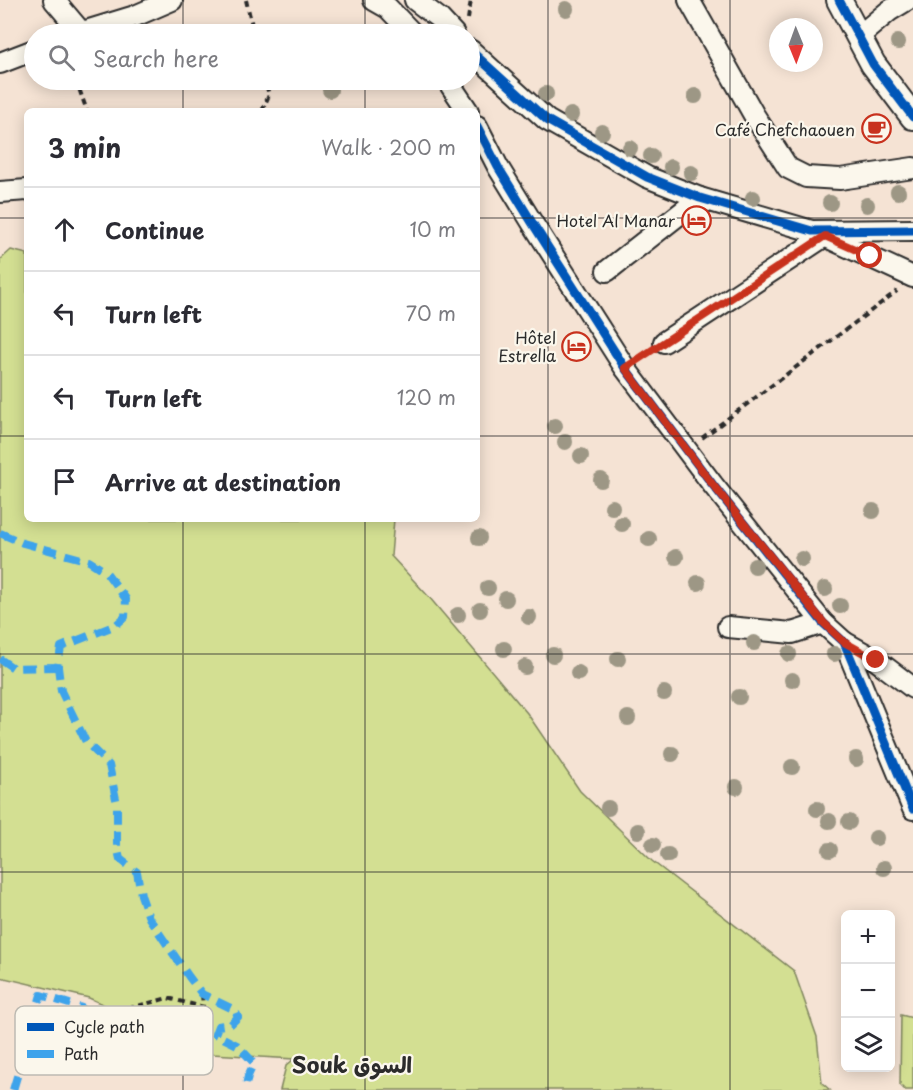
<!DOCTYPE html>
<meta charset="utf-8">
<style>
:root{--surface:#fff;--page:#f7f7f7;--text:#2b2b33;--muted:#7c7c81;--line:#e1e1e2}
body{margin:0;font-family:"Playpen Sans","Playpen Sans Arabic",sans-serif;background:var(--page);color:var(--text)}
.controls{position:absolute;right:18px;bottom:18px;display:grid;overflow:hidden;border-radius:9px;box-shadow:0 3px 15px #0003}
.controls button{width:54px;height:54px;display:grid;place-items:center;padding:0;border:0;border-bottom:2px solid var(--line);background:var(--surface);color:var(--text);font:30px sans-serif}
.compass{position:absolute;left:769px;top:18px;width:54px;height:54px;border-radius:50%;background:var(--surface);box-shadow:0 3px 15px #0003;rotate:179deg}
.stop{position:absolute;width:18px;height:18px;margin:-14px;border:4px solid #c8321e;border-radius:50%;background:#fff}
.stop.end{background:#c8321e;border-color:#fff;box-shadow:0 2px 6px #0008}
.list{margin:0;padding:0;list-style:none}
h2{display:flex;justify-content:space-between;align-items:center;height:78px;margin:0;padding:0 24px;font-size:26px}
h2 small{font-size:20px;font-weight:400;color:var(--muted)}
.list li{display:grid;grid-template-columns:39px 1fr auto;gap:18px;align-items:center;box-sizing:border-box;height:84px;padding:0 24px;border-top:2px solid var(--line)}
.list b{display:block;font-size:22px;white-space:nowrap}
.list em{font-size:20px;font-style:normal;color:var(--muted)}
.icon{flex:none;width:33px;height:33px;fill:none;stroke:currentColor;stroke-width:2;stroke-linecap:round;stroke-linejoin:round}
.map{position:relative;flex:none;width:913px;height:1090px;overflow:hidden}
.search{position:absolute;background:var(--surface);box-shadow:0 3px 15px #0003;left:24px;top:24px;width:456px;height:66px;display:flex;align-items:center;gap:15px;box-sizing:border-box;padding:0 21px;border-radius:33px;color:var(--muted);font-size:22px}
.panel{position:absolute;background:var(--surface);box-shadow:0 3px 15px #0003;left:24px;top:108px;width:456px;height:414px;border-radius:9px}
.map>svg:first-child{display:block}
.green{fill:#d3df92;stroke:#7f855e;stroke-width:1.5}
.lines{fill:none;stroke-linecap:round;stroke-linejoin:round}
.minor-casing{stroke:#2b2b2b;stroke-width:24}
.tertiary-casing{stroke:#2b2b2b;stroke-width:28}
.path{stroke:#2b2b2b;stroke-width:4;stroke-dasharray:6 4.5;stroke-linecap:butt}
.minor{stroke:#fbf7ec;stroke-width:20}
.tertiary{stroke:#fbf7ec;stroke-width:24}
.quiet{stroke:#3ea3eb;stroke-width:8;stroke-dasharray:15 8;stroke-linecap:butt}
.cycleway-casing{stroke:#fbf7ec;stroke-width:13}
.cycleway{stroke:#0057b8;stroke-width:9}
.tree{fill:#9d9785}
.route{stroke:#c8321e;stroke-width:8}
.grid{fill:none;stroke:#2b2b2b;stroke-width:1.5;stroke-opacity:0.55}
.labels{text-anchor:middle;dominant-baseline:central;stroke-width:4.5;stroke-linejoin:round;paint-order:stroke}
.poi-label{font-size:16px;fill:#2b2b2b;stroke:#fbf7ec;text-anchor:end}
.district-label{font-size:22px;font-weight:bold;fill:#2b2b2b;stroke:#fbf7ec}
.key{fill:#fbf7ec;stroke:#bdbab2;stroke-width:1.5}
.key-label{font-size:16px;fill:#2b2b2b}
</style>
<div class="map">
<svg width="913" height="1090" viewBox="0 0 913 1090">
<rect width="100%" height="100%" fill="#f5e3d4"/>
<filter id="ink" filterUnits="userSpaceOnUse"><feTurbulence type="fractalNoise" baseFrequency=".0167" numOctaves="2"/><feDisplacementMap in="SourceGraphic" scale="12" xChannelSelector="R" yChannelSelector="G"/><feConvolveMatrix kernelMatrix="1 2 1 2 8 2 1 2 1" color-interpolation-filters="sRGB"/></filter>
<g filter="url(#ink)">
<g class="green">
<path d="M11,250L27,254V519H394L391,556L429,597L527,713L580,791L652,861L794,971L817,1037L822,1083L830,1090H280L286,1066L294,1059L212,1054L89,998L0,977V260Z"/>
<path d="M901,1015L913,1018V1090H905L900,1085Z"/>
</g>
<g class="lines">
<defs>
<g id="minor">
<path d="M54,0L81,32"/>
<path d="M374,0L388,8L413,34"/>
<path d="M415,0L440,19L454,34"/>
<path d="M689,0L754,115L788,168L806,177L840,179L913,168"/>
<path d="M76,34L135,16L172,0"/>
<path d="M858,37L889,11L907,0"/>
<path d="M470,50L547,120L647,177L700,198L812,231L913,230"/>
<path d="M0,63L34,50"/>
<path d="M447,80L468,111"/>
<path d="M477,126L498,167L533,224L625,368L713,485L823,623L844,642L913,809"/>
<path d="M0,192L27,190"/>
<path d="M820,234L913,277"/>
<path d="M607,271L700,198"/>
<path d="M664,342L825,236"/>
<path d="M728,627L792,633L823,623"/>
<path d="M844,642L876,660L913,688"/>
</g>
<path id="tertiary" d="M839,0L873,64L913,117"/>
</defs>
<use href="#minor" class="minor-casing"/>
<use href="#tertiary" class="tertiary-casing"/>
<g class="path">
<path d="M246,0L254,34"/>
<path d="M468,19L471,0"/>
<path d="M76,80L87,111"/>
<path d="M156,80L157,83"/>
<path d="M262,111L269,95L265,80"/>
<path d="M702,438L897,291"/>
<path d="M89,1032L119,1037L111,1013L168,998L203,1007L202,994"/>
</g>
<use href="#minor" class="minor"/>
<use href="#tertiary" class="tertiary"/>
<g class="quiet">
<path d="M0,533L23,543L89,561L106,572L126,599L125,617L116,625L61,647L58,667L61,691L86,742L109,765L117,804V846L120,859L137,872L141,895L149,918L189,977L202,994L235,1010L238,1017L231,1024L218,1026L215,1034L237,1045L254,1063L248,1076L245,1090"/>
<path d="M0,659L13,668L58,667"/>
<path d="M13,1090L41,995L82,1008L89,1032"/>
</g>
<defs>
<g id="cycleway">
<path d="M839,0L873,64L913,117"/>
<path d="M470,50L547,120L647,177L700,198L812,231L913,230"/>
<path d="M477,126L498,167L533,224L625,368L713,485L823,623L844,642L913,809"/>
</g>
</defs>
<use href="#cycleway" class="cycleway-casing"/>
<use href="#cycleway" class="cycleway"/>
</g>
<g class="tree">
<circle cx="566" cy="9" r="8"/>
<circle cx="898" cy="42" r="8"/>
<circle cx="330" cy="90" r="8"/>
<circle cx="546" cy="94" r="8"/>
<circle cx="695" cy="96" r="8"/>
<circle cx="571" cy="115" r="8"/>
<circle cx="602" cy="132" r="8"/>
<circle cx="630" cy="148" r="8"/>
<circle cx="651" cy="156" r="8"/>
<circle cx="671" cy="167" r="8"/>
<circle cx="691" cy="173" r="8"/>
<circle cx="898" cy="192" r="8"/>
<circle cx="753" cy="198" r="8"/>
<circle cx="830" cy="203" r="8"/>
<circle cx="867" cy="205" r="8"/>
<circle cx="555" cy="426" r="8"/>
<circle cx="565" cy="442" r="8"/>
<circle cx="581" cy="456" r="8"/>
<circle cx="601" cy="480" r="8"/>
<circle cx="612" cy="507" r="8"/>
<circle cx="873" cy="511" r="8"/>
<circle cx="622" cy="524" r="8"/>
<circle cx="479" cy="538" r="8"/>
<circle cx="649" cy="539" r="8"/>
<circle cx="676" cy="557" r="8"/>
<circle cx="802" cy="559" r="8"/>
<circle cx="755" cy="566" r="8"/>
<circle cx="698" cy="583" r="8"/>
<circle cx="488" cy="588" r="8"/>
<circle cx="825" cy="589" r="8"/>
<circle cx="506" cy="599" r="8"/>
<circle cx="840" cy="606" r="8"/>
<circle cx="480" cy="610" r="8"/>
<circle cx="458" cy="615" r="8"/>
<circle cx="529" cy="617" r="8"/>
<circle cx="754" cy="643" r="8"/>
<circle cx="504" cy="649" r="8"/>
<circle cx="789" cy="654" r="8"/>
<circle cx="834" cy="654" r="8"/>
<circle cx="553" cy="655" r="8"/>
<circle cx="618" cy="659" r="8"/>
<circle cx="525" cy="667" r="8"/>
<circle cx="578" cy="673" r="8"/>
<circle cx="792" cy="680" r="8"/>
<circle cx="664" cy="693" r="8"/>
<circle cx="739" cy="697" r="8"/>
<circle cx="628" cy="718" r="8"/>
<circle cx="672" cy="754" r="8"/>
<circle cx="856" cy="759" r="8"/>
<circle cx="792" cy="767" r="8"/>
<circle cx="736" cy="787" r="8"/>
<circle cx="608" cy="808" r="8"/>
<circle cx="817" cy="809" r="8"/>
<circle cx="829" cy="821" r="8"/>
<circle cx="849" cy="822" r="8"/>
<circle cx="638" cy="831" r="8"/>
<circle cx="876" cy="838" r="8"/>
<circle cx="653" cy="845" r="8"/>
<circle cx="830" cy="850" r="8"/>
<circle cx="668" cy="855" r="8"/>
<circle cx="884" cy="868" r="8"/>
</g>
</g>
<g class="lines" filter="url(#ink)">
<path class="route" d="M870,256L825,236L625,368L713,485L824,623L844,642L876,660"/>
</g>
<path class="grid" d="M183,0V34M365,0V34M548,0V1090M730,0V1090M183,80V111M365,80V111M0,218H27M477,218H913M0,436H27M477,436H913M183,519V1090M365,519V1090M0,654H913M0,872H913"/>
<defs>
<symbol id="cafe-ring" viewBox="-11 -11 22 22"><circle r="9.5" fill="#fbf7ec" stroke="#c8321e" stroke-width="1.5"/><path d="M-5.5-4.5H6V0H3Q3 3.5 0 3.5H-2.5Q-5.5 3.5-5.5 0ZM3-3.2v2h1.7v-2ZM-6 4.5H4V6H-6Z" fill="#c8321e"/></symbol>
<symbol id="hotel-ring" viewBox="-11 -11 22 22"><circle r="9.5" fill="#fbf7ec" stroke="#c8321e" stroke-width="1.5"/><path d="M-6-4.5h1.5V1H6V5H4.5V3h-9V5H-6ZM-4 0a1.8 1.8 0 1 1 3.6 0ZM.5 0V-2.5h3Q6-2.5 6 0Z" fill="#c8321e"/></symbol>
</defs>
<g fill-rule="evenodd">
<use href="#cafe-ring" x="860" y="112" width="33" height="33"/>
<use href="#hotel-ring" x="680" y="204" width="33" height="33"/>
<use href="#hotel-ring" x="560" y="330" width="33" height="33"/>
</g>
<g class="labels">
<g class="poi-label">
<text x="855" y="129">Café Chefchaouen</text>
<text x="675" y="220">Hotel Al Manar</text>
<text x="556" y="337">Hôtel<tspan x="556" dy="18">Estrella</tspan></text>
</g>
<g class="district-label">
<text x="352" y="1063">Souk السوق</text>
</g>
</g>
<rect x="15" y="1006" width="198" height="69" rx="9" class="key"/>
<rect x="27" y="1023" width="27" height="8" fill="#0057b8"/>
<rect x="27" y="1050" width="27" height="8" fill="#3ea3eb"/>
<g class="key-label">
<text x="64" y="1033">Cycle path</text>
<text x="64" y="1060">Path</text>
</g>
</svg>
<div class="controls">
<button>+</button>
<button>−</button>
<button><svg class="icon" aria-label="layers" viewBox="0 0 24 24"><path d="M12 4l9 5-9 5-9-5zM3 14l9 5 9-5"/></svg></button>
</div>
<svg class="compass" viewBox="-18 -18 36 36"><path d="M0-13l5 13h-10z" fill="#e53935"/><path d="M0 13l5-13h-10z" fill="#7c7c81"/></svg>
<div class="stop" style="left:870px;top:256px"></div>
<div class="stop end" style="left:876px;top:660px"></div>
<div class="search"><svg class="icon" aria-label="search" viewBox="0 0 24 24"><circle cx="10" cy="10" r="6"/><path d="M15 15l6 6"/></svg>Search here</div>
<section class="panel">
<h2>3 min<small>Walk · 200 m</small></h2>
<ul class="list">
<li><svg class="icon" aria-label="ahead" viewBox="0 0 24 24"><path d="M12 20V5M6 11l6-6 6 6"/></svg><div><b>Continue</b></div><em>10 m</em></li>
<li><svg class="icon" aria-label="left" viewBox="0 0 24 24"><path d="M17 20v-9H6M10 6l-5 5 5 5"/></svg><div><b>Turn left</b></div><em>70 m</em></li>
<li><svg class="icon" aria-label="left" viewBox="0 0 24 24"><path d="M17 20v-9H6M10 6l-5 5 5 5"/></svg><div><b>Turn left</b></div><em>120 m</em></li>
<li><svg class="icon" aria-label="arrive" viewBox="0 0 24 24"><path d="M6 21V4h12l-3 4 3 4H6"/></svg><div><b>Arrive at destination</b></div></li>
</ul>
</section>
</div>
